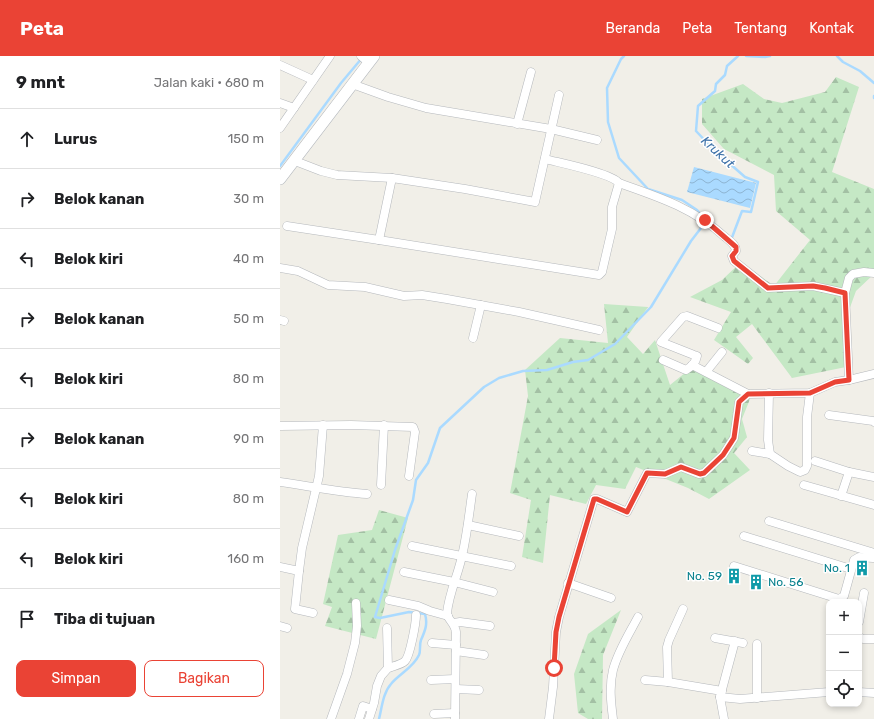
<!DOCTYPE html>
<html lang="id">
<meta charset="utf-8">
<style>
:root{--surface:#fff;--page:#f6f6f6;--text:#202124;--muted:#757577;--line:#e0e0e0;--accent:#ea4335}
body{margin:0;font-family:Rubik,sans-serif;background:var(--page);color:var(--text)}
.controls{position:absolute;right:12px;bottom:12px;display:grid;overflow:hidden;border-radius:8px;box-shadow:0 2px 6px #0003}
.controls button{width:36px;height:36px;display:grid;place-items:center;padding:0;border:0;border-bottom:1px solid var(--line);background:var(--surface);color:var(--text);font:20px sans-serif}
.stop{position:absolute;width:12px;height:12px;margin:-9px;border:3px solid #ea4335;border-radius:50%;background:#fff}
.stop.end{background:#ea4335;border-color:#fff;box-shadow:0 1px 4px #0008}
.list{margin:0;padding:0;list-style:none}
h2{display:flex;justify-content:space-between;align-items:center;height:52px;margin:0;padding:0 16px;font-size:17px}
h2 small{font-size:13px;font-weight:400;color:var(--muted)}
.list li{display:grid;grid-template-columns:26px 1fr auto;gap:12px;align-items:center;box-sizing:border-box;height:60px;padding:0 16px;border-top:1px solid var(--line)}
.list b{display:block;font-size:15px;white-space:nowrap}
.list em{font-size:13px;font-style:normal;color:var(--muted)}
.actions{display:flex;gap:8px;padding:12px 16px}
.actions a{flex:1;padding:9px 0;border:1px solid var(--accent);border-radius:8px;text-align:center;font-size:14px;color:var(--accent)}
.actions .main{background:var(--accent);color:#fff}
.icon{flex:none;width:22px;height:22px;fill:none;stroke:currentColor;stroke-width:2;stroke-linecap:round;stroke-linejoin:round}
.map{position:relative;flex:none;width:594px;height:663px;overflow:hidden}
header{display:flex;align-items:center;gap:24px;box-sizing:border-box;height:56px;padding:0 20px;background:var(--accent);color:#fff}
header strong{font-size:19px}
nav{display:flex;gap:22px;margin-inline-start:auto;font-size:14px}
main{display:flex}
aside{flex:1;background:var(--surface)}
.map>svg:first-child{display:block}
.forest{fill:url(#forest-firs)}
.water{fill:url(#water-waves)}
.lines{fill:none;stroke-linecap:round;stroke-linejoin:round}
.stream{stroke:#aadaff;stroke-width:2.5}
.minor-casing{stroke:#b5b8bc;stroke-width:9}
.secondary-casing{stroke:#b6babf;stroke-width:12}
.minor{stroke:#fff;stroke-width:8}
.secondary{stroke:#fff;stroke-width:11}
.route{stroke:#ea4335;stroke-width:5}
.labels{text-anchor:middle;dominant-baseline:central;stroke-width:3;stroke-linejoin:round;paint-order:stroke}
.culture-label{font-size:12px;fill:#0d838f;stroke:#fff;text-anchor:end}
.water-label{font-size:13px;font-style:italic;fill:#4174aa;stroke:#fff}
</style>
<header>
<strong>Peta</strong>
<nav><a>Beranda</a><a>Peta</a><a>Tentang</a><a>Kontak</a></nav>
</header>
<main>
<aside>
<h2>9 mnt<small>Jalan kaki · 680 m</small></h2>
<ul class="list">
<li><svg class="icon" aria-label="ahead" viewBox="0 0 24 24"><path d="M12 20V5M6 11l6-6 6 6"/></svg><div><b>Lurus</b></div><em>150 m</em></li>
<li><svg class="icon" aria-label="right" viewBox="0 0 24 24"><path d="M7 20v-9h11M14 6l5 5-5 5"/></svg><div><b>Belok kanan</b></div><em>30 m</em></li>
<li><svg class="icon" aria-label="left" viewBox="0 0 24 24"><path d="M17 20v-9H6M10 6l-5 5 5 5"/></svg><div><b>Belok kiri</b></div><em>40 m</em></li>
<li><svg class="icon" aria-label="right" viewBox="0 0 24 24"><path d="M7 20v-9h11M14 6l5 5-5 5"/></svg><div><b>Belok kanan</b></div><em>50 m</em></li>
<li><svg class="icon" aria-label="left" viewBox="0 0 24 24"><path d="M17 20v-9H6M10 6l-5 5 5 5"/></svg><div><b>Belok kiri</b></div><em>80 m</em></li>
<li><svg class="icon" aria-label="right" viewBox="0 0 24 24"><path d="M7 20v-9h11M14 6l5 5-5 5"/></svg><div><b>Belok kanan</b></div><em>90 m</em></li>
<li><svg class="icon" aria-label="left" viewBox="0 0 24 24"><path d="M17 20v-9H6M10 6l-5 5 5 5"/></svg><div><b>Belok kiri</b></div><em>80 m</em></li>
<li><svg class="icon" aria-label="left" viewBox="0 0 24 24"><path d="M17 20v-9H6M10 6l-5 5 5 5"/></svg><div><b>Belok kiri</b></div><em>160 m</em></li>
<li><svg class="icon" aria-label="arrive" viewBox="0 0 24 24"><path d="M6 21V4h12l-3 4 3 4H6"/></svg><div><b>Tiba di tujuan</b></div></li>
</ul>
<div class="actions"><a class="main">Simpan</a><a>Bagikan</a></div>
</aside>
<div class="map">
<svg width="594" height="663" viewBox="0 0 594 663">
<defs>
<pattern id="forest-firs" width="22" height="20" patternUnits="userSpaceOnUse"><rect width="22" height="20" fill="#c5e8c5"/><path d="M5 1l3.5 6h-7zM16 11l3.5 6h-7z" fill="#a3c0a4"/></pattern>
<pattern id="water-waves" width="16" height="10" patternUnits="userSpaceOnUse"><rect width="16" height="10" fill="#aadaff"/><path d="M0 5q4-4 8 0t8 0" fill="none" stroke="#8eb4d2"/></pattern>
</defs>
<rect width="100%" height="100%" fill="#f1efe8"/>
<g class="forest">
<path d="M556,21L579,31L552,116L594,133V218L576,235L564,268L566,311L512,322L472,268L456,281L473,302L468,308L434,284L451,256L410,241L442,224L461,206L494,230L530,184L496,155L494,119L444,93L422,68V43L463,28L484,43L502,47L545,36Z"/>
<path d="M324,248L368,251L347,281L363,298L375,284L390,329L411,312L470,343L462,363L467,381L454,397L470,414L429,443L408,432L356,411L345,433L316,429L306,448L270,439L263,507L242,501L251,444L230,437L248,340L245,314L280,282L328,287Z"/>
<path d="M99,454L128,462L96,583L45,570L52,551L43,548L58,479L92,474Z"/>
<path d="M341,554L323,599L322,663H308L298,657L294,618L308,578Z"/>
</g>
<path class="water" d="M414,111L476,127L470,152L407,136Z"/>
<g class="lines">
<g class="stream">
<path d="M344,0L341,3L327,32L328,66L339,102L368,133L402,144L417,154L420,158"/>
<path d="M466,0L485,1L490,0"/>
<path d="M557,0L563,6L580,15L594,27"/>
<path d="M594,40V42"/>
<path d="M0,110L61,27L82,2"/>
<path d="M451,184L462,155L471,156L478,126L465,121L433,93L416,75L418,50L435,35L436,28L445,19L447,10L458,0"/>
<path d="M99,663C102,651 103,637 111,628C119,618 133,612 139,599C141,595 139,589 141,584C145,575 148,568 145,558L129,556L100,562L95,561L115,494L133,444L136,424L148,407L160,372L204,331L219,322L243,315L267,314L293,306L308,304L335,288L371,251L411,185L421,172L422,164"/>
</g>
<defs>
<g id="minor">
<path d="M81,0L89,7"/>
<path d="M0,9L33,24"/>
<path d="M72,28L108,41L146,52L271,73L317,84"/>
<path d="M0,47L14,52"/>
<path d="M237,68L251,16"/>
<path d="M0,72L50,0"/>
<path d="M265,103C280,107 331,117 339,127C379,141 413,152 445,181C450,185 456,189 456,195L452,200L454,205L488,232L533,230L565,237"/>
<path d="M15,105L41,115L57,119L112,122L185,133L255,146L279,39"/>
<path d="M112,122L99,184L319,219L322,216L332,173V151L339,127"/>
<path d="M7,170L99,184"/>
<path d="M0,212L18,215L48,229L85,231L124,240L142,239L167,243L239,256L319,274"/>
<path d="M0,264L4,265"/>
<path d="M193,282L201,249"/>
<path d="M383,304L406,314C411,311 416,306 417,300L414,299L381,286L403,261L407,260L438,272"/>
<path d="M412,309L468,338L530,337L555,326L569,324L594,318"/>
<path d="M426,316L442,296"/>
<path d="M569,324L565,237L569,222L573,218L584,216L594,217"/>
<path d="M489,337L488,384L490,398L508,410L520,416L525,414L527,410V361L530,337"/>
<path d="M549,359L593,365L594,366"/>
<path d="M0,370L71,369L133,371L135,376L129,420"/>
<path d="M472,395L490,398"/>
<path d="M535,405L569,416L594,421"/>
<path d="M0,426C29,430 58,436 87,438"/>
<path d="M101,429L104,369"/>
<path d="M524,429L594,449"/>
<path d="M561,440L569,416"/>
<path d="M489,465L594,497"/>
<path d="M188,469L239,480"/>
<path d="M464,480L571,513"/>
<path d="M132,490L231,510"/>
<path d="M454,510L559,543L564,540L574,504L579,501L593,502L594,501"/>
<path d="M0,511L19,515L22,492L39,420L43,369"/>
<path d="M19,515L15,553L33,557"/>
<path d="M124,516L174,526L213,536"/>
<path d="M288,527L331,542"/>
<path d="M109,544L138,550L150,555L168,560"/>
<path d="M579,566L584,537"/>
<path d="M174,567L180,566L210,570"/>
<path d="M0,570L7,572"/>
<path d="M579,581L583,583H594"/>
<path d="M435,582L463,587"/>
<path d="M152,587L176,589"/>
<path d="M477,588V642"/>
<path d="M176,595L204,599"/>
<path d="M108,612C113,610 121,609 125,605C130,600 136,567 136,559"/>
<path d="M151,624L175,623"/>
<path d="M365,624L388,626L442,635"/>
<path d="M388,626L387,591L389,584L403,553"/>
<path d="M176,633L199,634"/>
<path d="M579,636L594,637"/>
<path d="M440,641L460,643L549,636"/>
<path d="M154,658L175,657"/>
<path d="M51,663L67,618L75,587L77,570L76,547"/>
<path d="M79,663L83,650L92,653"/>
<path d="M89,663L94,647L97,630L101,620L108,612L107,572"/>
<path d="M175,663L176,576C175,567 167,563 167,557C169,537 178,519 182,500C187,479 189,459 192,438"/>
<path d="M269,663L273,631L276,576L279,561L314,443H317L347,456L367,417L385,418L401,411L419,418L424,417L443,399L454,382L459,346L468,338"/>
<path d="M333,663C331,647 329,630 333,614C338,595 349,578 358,561"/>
<path d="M444,663L440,641L455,585"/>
</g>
<path id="secondary" d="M0,123L94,0"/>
</defs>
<use href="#minor" class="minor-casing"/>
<use href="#secondary" class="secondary-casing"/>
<use href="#minor" class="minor"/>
<use href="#secondary" class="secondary"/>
</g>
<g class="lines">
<path class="route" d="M274,612L276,576L279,561L314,443H317L347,456L367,417L385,418L401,411L420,418L424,417L443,399L454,382L459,346L468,338L530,337L555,326L569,324L565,237L545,232L533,230L488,232L454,205L452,200L456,195V191L425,164"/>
</g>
<defs>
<symbol id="building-bare" viewBox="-9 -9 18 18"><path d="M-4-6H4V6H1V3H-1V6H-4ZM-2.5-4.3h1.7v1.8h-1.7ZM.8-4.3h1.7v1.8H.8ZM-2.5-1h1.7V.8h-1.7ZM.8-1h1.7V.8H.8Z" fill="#0f9aa8" stroke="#fff" stroke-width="2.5" paint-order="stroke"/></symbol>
</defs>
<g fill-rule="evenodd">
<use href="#building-bare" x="571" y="501" width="22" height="22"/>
<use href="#building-bare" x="443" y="509" width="22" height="22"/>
<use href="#building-bare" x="465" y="515" width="22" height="22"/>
</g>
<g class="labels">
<g class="culture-label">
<text x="570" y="512">No. 1</text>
<text x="442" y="520">No. 59</text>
<text x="488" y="526" text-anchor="start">No. 56</text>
</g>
<g class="water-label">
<text transform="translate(438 96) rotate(43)">Krukut</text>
</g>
</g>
</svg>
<div class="controls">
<button>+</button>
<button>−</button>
<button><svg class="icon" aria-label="locate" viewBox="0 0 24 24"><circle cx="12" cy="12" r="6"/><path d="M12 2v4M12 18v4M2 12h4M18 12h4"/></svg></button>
</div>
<div class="stop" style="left:274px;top:612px"></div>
<div class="stop end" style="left:425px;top:164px"></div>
</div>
</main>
